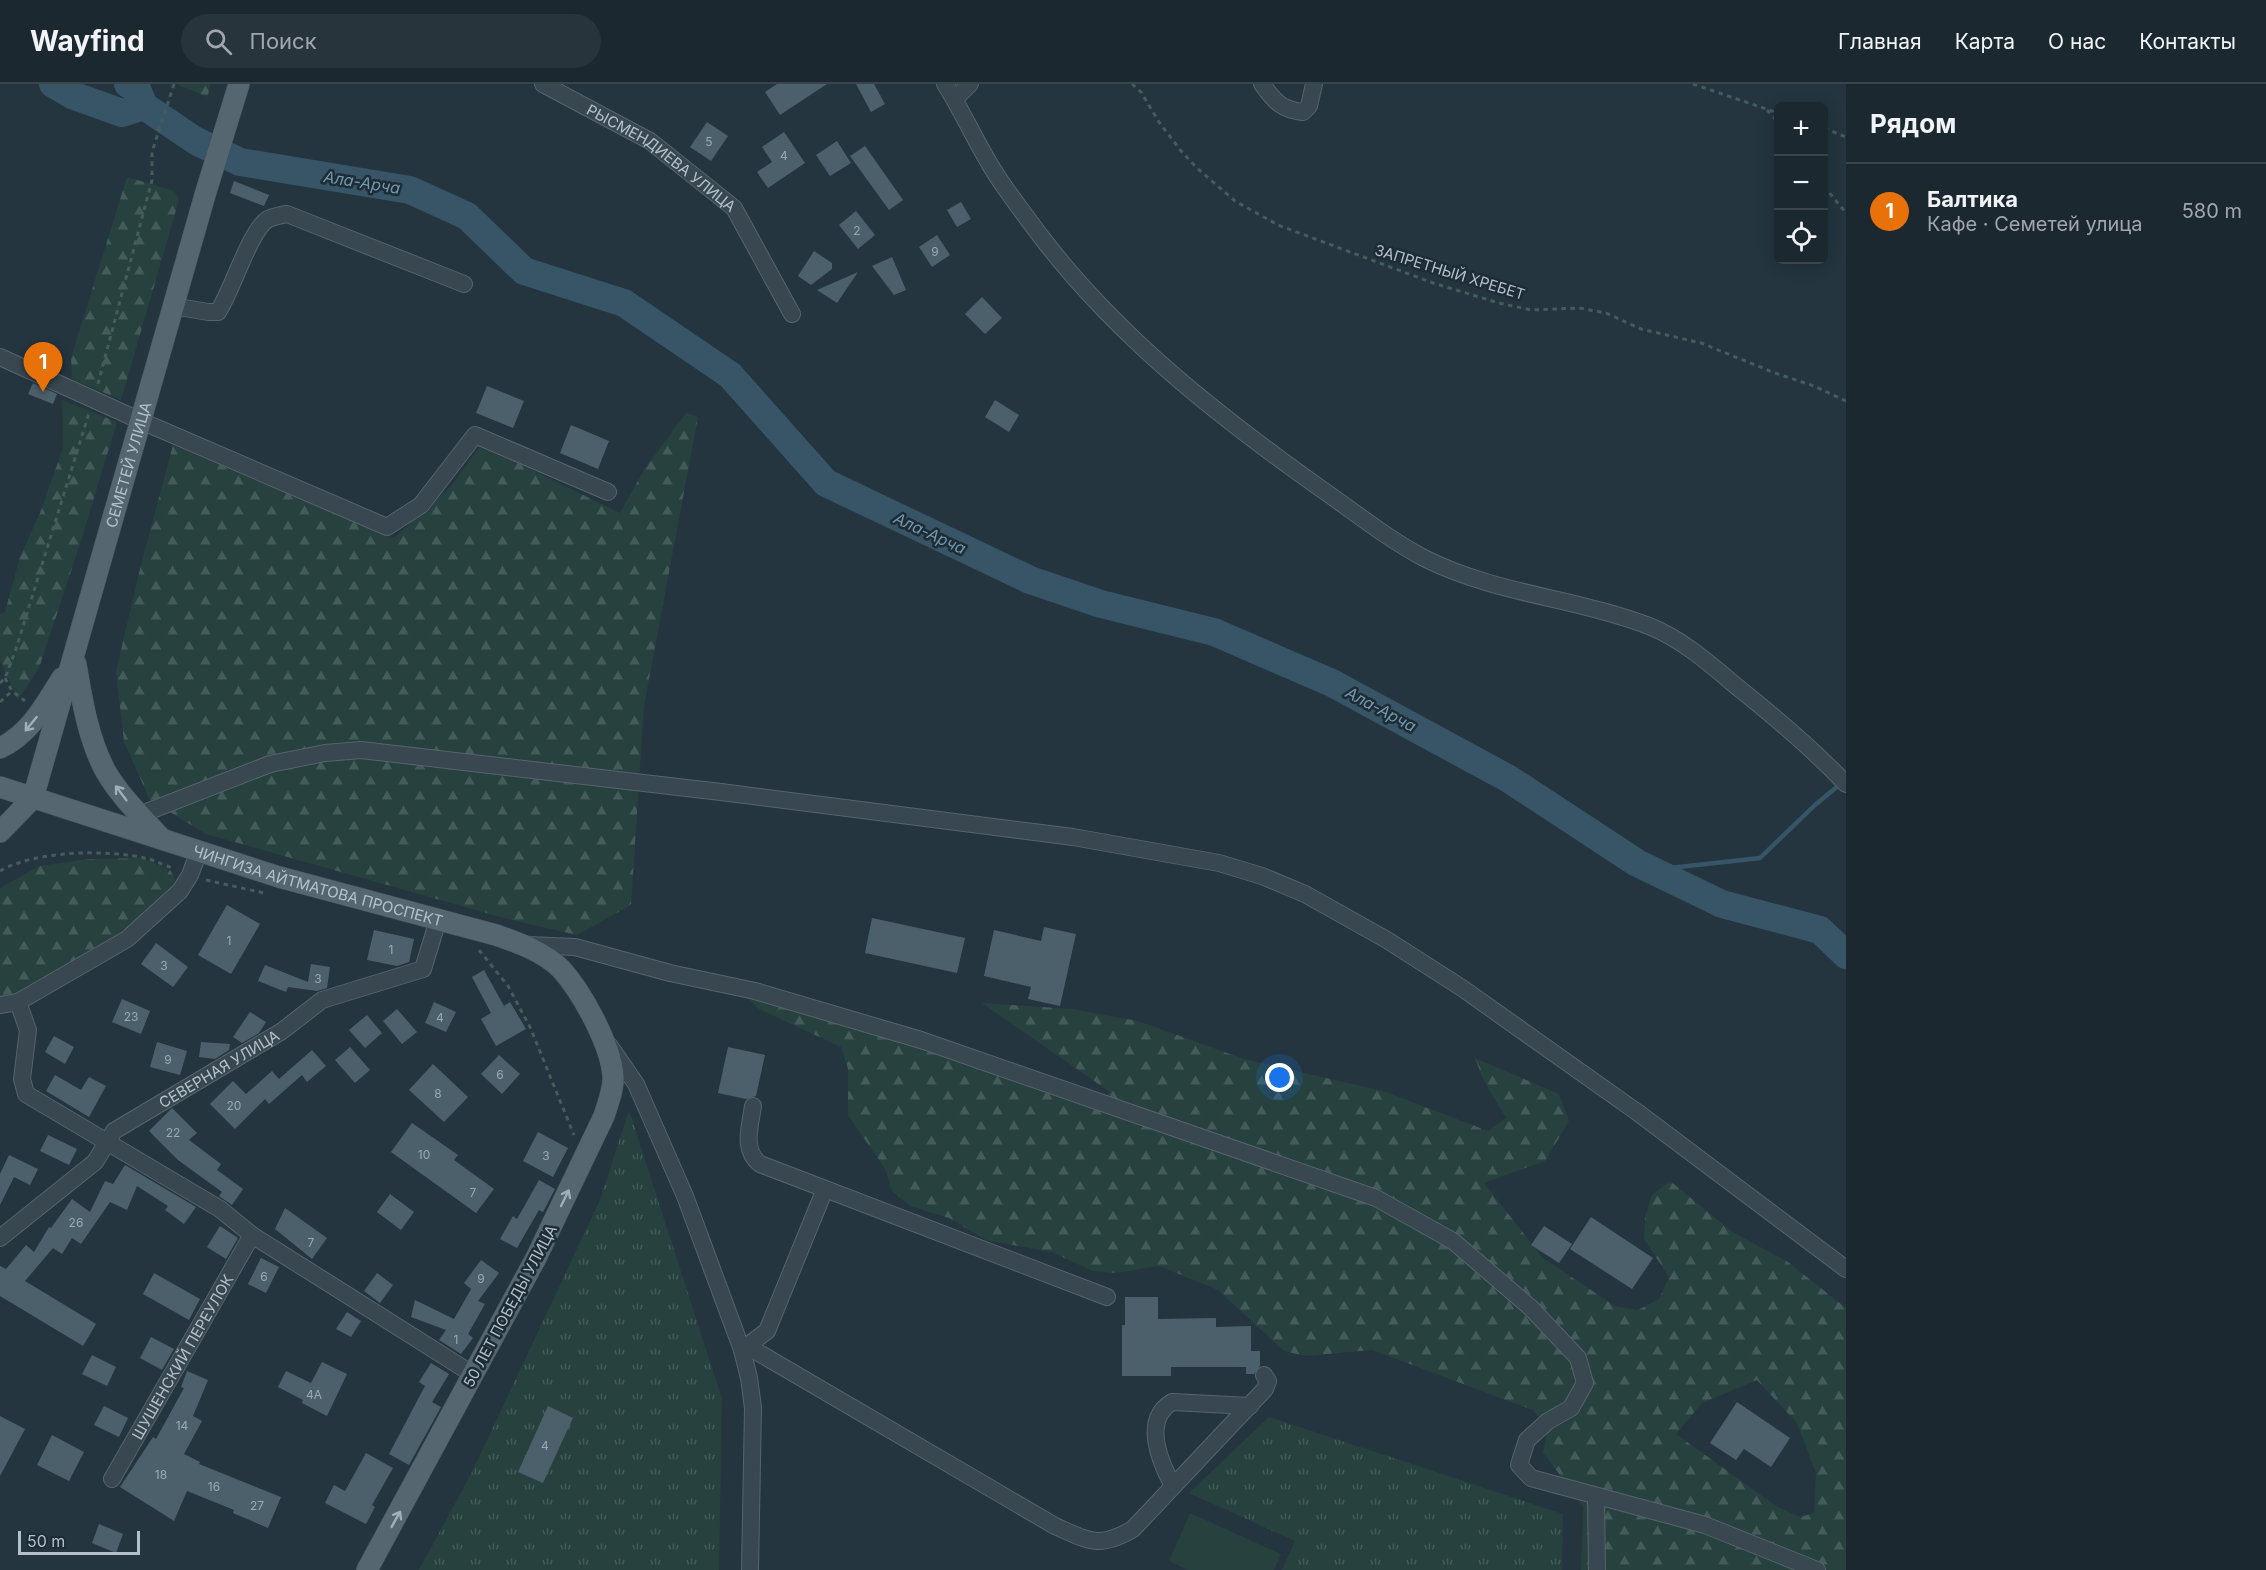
<!DOCTYPE html>
<html lang="ru">
<meta charset="utf-8">
<style>
:root{--surface:#1b2830;--page:#28343c;--text:#f1f3f6;--muted:#a0a6ab;--line:#39444c;--accent:#bca0f2}
body{margin:0;font-family:Inter,sans-serif;background:var(--page);color:var(--text)}
.controls{position:absolute;right:18px;top:18px;display:grid;overflow:hidden;border-radius:9px;box-shadow:0 3px 15px #0003}
.controls button{width:54px;height:54px;display:grid;place-items:center;padding:0;border:0;border-bottom:2px solid var(--line);background:var(--surface);color:var(--text);font:30px sans-serif}
.scale{position:absolute;left:18px;bottom:15px;width:122px;box-sizing:border-box;padding-left:6px;border:3px solid #b4c1ca;border-top:0;font-size:16px;line-height:21px;white-space:nowrap;color:#b4c1ca;-webkit-text-stroke:4px #1d2c35;paint-order:stroke}
.you{position:absolute;left:1280px;top:994px;width:21px;height:21px;margin:-15px;border:4px solid #fff;border-radius:50%;background:#1a73e8;box-shadow:0 0 0 9px #1a73e833}
.badge{display:grid;place-items:center;width:39px;height:39px;border-radius:50%;background:var(--accent);color:#fff;font-size:20px;font-weight:700}
.pin{position:absolute;translate:-50% -50px;filter:drop-shadow(0 2px 3px #0008)}
.pin::after{content:'';position:absolute;top:32px;width:21px;height:18px;background:inherit;clip-path:polygon(0 0,100% 0,50% 100%)}
.list{margin:0;padding:0;list-style:none}
h2{display:flex;justify-content:space-between;align-items:center;height:78px;margin:0;padding:0 24px;font-size:26px}
h2 small{font-size:20px;font-weight:400;color:var(--muted)}
.list li{display:grid;grid-template-columns:39px 1fr auto;gap:18px;align-items:center;box-sizing:border-box;height:96px;padding:0 24px;border-top:2px solid var(--line)}
.list b{display:block;font-size:22px;white-space:nowrap}
.list p{margin:0;font-size:20px;white-space:nowrap;color:var(--muted)}
.list em{font-size:20px;font-style:normal;color:var(--muted)}
.icon{flex:none;width:33px;height:33px;fill:none;stroke:currentColor;stroke-width:2;stroke-linecap:round;stroke-linejoin:round}
.map{position:relative;flex:none;width:1846px;height:1486px;overflow:hidden}
header{display:flex;align-items:center;gap:36px;box-sizing:border-box;height:84px;padding:0 30px;background:var(--surface);border-bottom:2px solid var(--line)}
header strong{font-size:28px}
nav{display:flex;gap:33px;margin-inline-start:auto;font-size:21px}
.search{width:420px;height:54px;background:var(--page);display:flex;align-items:center;gap:15px;box-sizing:border-box;padding:0 21px;border-radius:33px;color:var(--muted);font-size:22px}
main{display:flex}
aside{flex:1;background:var(--surface)}
.map>svg:first-child{display:block}
.grass{fill:url(#grass-tufts)}
.forest{fill:url(#forest-firs);fill-rule:evenodd}
.pitch{fill:#26413e}
.lines{fill:none;stroke-linecap:round;stroke-linejoin:round}
.stream{stroke:#375567;stroke-width:4.5}
.river{stroke:#375567;stroke-width:28}
.building{fill:#4c606b}
.minor-casing{stroke:#56646d;stroke-width:18}
.major-casing{stroke:#415059;stroke-width:22}
.path{stroke:#445d5a;stroke-width:3;stroke-dasharray:4.5 4.5;stroke-linecap:butt}
.minor{stroke:#384750;stroke-width:16}
.major{stroke:#566670;stroke-width:21}
.oneway{stroke:#a1afb8}
.labels{text-anchor:middle;dominant-baseline:central;stroke-width:5;stroke-linejoin:round;paint-order:stroke}
.number-label{font-size:12px;fill:#9aa9b2}
.street-label{font-size:15px;fill:#b4c1ca;stroke:#1d2c35}
.water-label{font-size:16px;font-style:italic;fill:#7399ae;stroke:#1d2c35}
</style>
<header>
<strong>Wayfind</strong>
<div class="search"><svg class="icon" aria-label="search" viewBox="0 0 24 24"><circle cx="10" cy="10" r="6"/><path d="M15 15l6 6"/></svg>Поиск</div>
<nav><a>Главная</a><a>Карта</a><a>О нас</a><a>Контакты</a></nav>
</header>
<main>
<div class="map">
<svg width="1846" height="1486" viewBox="0 0 1846 1486">
<defs>
<pattern id="grass-tufts" width="24" height="20" patternUnits="userSpaceOnUse" patternTransform="scale(1.5)"><rect width="24" height="20" fill="#26413e"/><path d="M3 7l-1-3M5 7V3M7 7l1-3M15 17l-1-3M17 17v-4M19 17l1-3" fill="none" stroke="#435b59"/></pattern>
<pattern id="forest-firs" width="22" height="20" patternUnits="userSpaceOnUse" patternTransform="scale(1.5)"><rect width="22" height="20" fill="#26413e"/><path d="M5 1l3.5 6h-7zM16 11l3.5 6h-7z" fill="#435b59"/></pattern>
</defs>
<rect width="100%" height="100%" fill="#243540"/>
<g class="grass">
<path d="M629,1026L722,1315L719,1486H419L471,1390L600,1116Z"/>
<path d="M1269,1333L1563,1430L1562,1486H1282L1295,1457L1189,1409Z"/>
</g>
<g class="forest">
<path d="M176,0H210L208,13Z"/>
<path d="M127,93L174,107L179,116L121,316L72,295L71,274Z"/>
<path d="M62,316L117,338L80,460L39,584L18,616L0,576V530L5,528L20,473L40,429L63,364Z"/>
<path d="M686,329L698,333L644,622L631,821L577,851L504,834L206,750L150,716L124,658L116,587L140,485L173,361L394,454L452,401L481,361L620,429L644,386Z"/>
<path d="M143,774L171,787L176,798C141,838 52,903 0,913V804L39,782L89,775Z"/>
<path d="M743,909L765,912L1094,1022L1110,1008L982,919L1072,925L1138,937L1244,975L1383,1007L1488,1047L1506,1034L1483,995L1475,974L1559,1010L1569,1037L1545,1077L1484,1099L1543,1174L1615,1222L1638,1226L1659,1215L1669,1193L1644,1155L1645,1132L1652,1111L1670,1097L1731,1147L1788,1178L1846,1224V1486H1581L1583,1423L1543,1368L1548,1345L1533,1326L1372,1266L1305,1272L1284,1267L1218,1206L1159,1182L1116,1189L1093,1187L1051,1168L986,1156L949,1134L910,1122L892,1107L885,1085L848,1031V985L841,963L759,925ZM1757,1296L1797,1339L1816,1389L1814,1429L1800,1433L1776,1422L1676,1350L1702,1319Z"/>
</g>
<path class="pitch" d="M1190,1429L1281,1470L1274,1486H1188L1169,1477Z"/>
<g class="lines">
<path class="stream" d="M1652,786L1760,774L1815,721L1838,702"/>
<g class="river">
<path d="M53,0L72,11L122,29L144,22L196,57L240,78L410,106L467,132L524,187L624,219L730,291L826,399L1030,496L1101,520L1214,548L1332,599L1509,695L1637,779L1722,820L1820,846L1846,871"/>
<path d="M128,0L137,5L144,22"/>
</g>
</g>
<g class="building">
<path d="M777,0H827L780,31L765,8Z"/>
<path d="M856,0H874L885,20L871,28Z"/>
<path d="M707,38L728,52L711,77L690,63Z"/>
<path d="M784,48L805,79L768,104L757,88L772,78L762,63Z"/>
<path d="M837,57L851,79L830,92L816,71Z"/>
<path d="M865,62L903,116L889,126L850,72Z"/>
<path d="M234,97L269,111L264,122L230,109Z"/>
<path d="M961,118L971,135L957,143L947,126Z"/>
<path d="M856,127L875,151L858,165L839,141Z"/>
<path d="M937,151L950,171L932,183L919,163Z"/>
<path d="M814,167L832,179V185L811,201L798,192Z"/>
<path d="M892,173L906,206L894,211L872,182Z"/>
<path d="M858,188L837,219L817,206Z"/>
<path d="M982,213L1002,234L985,250L965,230Z"/>
<path d="M33,299L57,310L53,320L28,310Z"/>
<path d="M487,302L524,317L513,344L476,329Z"/>
<path d="M995,316L1019,331L1009,348L985,333Z"/>
<path d="M571,341L609,357L598,385L560,369Z"/>
<path d="M227,821L260,840L231,890L198,871Z"/>
<path d="M872,834L965,854L957,889L865,869Z"/>
<path d="M1044,843L1076,850L1060,922L1028,915L1031,903L984,892L994,846L1041,857Z"/>
<path d="M374,846L414,855L409,878L397,882L367,876Z"/>
<path d="M156,859L188,883L173,903L141,880Z"/>
<path d="M311,880L330,883L327,904L317,907L288,903L286,908L258,897L265,881L308,898Z"/>
<path d="M484,886L504,922L510,918L526,945L496,962L481,935L491,929L472,893Z"/>
<path d="M122,915L150,927L141,950L112,938Z"/>
<path d="M434,918L456,928L446,948L425,939Z"/>
<path d="M397,925L417,948L402,960L383,937Z"/>
<path d="M250,928L266,938L259,949L242,959L233,953Z"/>
<path d="M367,931L382,949L365,964L349,946Z"/>
<path d="M54,952L74,963L65,980L45,968Z"/>
<path d="M157,958L187,967L180,991L150,983Z"/>
<path d="M201,958L230,960L229,966L215,975L199,973Z"/>
<path d="M350,963L370,986L355,999L335,976Z"/>
<path d="M728,963L765,971L756,1012L746,1015L718,1009Z"/>
<path d="M312,966L326,982L307,998L302,991L269,1020L265,1015L235,1045L210,1020L233,997L246,1010L272,987L279,995Z"/>
<path d="M499,971L520,990L502,1010L481,990Z"/>
<path d="M433,980L468,1013L444,1038L409,1006Z"/>
<path d="M55,991L81,1006L89,993L106,1002L89,1033L46,1007Z"/>
<path d="M172,1024L197,1049L189,1056L221,1080L217,1086L243,1105L232,1121L219,1112L222,1108L178,1076L149,1047Z"/>
<path d="M412,1039L458,1071L454,1076L494,1105L476,1129L391,1068Z"/>
<path d="M538,1048L568,1064L553,1093L523,1077Z"/>
<path d="M48,1051L77,1065L69,1081L40,1067Z"/>
<path d="M9,1071L38,1085L30,1101L14,1093L0,1121V1090Z"/>
<path d="M125,1081L196,1123L184,1140L165,1126L168,1122L137,1102L127,1126L110,1118L81,1160L72,1154L62,1170L53,1164L25,1197L96,1240L83,1262L0,1212V1182L6,1185L26,1161L34,1168L49,1143L51,1144L72,1115L90,1128L105,1097L113,1100Z"/>
<path d="M539,1096L555,1105L543,1128L539,1126L517,1164L500,1155L513,1132L517,1135Z"/>
<path d="M390,1110L414,1128L401,1146L377,1128Z"/>
<path d="M285,1124L327,1154L312,1175L275,1145Z"/>
<path d="M1591,1133L1653,1174L1632,1205L1570,1165Z"/>
<path d="M220,1142L238,1154L226,1175L207,1163Z"/>
<path d="M1544,1142L1572,1160L1559,1179L1531,1161Z"/>
<path d="M261,1174L279,1183L266,1209L248,1200Z"/>
<path d="M481,1176L499,1189L478,1217L485,1220L468,1250L473,1254L461,1270L439,1256L446,1246L411,1233L415,1216L454,1235L471,1205L464,1199Z"/>
<path d="M154,1189L200,1215L189,1236L143,1210Z"/>
<path d="M377,1189L393,1201L380,1219L364,1207Z"/>
<path d="M1125,1213H1158V1235L1216,1234V1243L1251,1242V1267H1260V1282L1254,1290H1246V1283H1171V1292H1122V1241H1125Z"/>
<path d="M347,1228L361,1237L351,1253L336,1245Z"/>
<path d="M151,1253L174,1265L162,1286L140,1274Z"/>
<path d="M92,1271L116,1283L107,1302L82,1290Z"/>
<path d="M322,1278L347,1290L327,1332L302,1319L303,1316L278,1303L286,1287L311,1299Z"/>
<path d="M431,1279L449,1290L432,1318L441,1323L409,1381L389,1370L425,1302L419,1298Z"/>
<path d="M187,1287L208,1296L193,1332L202,1337L184,1370L200,1378L199,1380L281,1413L268,1444L233,1429L234,1426L187,1407L174,1437L120,1403L153,1353L156,1355L184,1304L181,1303Z"/>
<path d="M1737,1318L1790,1354L1771,1383L1744,1365L1736,1376L1710,1359Z"/>
<path d="M104,1322L128,1334L119,1353L94,1341Z"/>
<path d="M548,1322L573,1334L543,1399L518,1388Z"/>
<path d="M0,1332L25,1345L0,1392Z"/>
<path d="M52,1351L84,1368L69,1397L37,1381Z"/>
<path d="M366,1369L393,1384L372,1421L375,1423L366,1440L325,1419L334,1401L345,1407Z"/>
<path d="M99,1440L123,1450L116,1469L92,1459Z"/>
</g>
<g class="lines">
<defs>
<g id="minor">
<path id="s1" d="M543,0L650,57L734,124L792,230"/>
<path d="M945,0C964,30 978,63 997,92C1011,113 1027,134 1042,154C1118,253 1216,330 1317,402C1352,426 1386,454 1424,474C1495,510 1576,514 1649,542C1682,555 1710,580 1736,602C1775,633 1812,664 1846,700"/>
<path d="M1262,0C1274,17 1282,26 1303,28L1309,22L1314,0"/>
<path d="M955,15L970,0"/>
<path d="M173,222L208,228H218C232,207 250,146 268,135C273,133 281,131 287,130L464,200"/>
<path d="M0,273L141,337L387,443L421,421L475,351L608,408"/>
<path d="M139,731L270,680L325,669L361,666L721,708L1073,753L1219,779L1262,792L1305,810L1387,856L1462,904L1637,1028L1846,1185"/>
<path d="M528,861L575,863L670,889L755,907L921,956L1376,1114L1453,1157L1531,1224L1578,1274L1585,1299L1571,1324L1548,1337L1527,1356L1519,1381L1531,1394L1705,1441L1817,1486"/>
<path d="M18,918L28,946L22,995L26,1010L220,1125L252,1151L474,1291"/>
<path d="M0,921L18,918L127,855L180,807L190,791L199,767"/>
<path d="M609,961L636,1000L685,1112L742,1266L749,1294L753,1324L750,1486"/>
<path d="M753,1022C750,1043 742,1066 760,1080L1107,1213"/>
<path id="s2" d="M0,1154L95,1078L114,1047L282,947L322,916L423,885L438,836"/>
<path d="M747,1262L1055,1442C1089,1457 1099,1465 1133,1445L1265,1305L1268,1297L1264,1291"/>
<path d="M742,1266L767,1247L825,1105"/>
<path id="s3" d="M112,1395L252,1151"/>
<path d="M1173,1402C1160,1378 1142,1336 1172,1318L1250,1322"/>
<path d="M1596,1412L1597,1486"/>
</g>
<g id="major">
<path d="M76,580C82,616 88,655 106,688C120,712 141,732 160,753"/>
<path d="M0,664C30,650 45,621 62,594"/>
<path id="s4" d="M0,703L279,793L496,851C519,859 544,868 561,885C582,908 611,961 613,992C614,1005 608,1019 604,1032L536,1174L367,1486"/>
<path id="s5" d="M0,748L33,714L205,111L239,0"/>
</g>
</defs>
<use href="#minor" class="minor-casing"/>
<use href="#major" class="major-casing"/>
<g class="path">
<path d="M1132,0L1141,8L1159,38L1181,67L1197,84L1235,117L1278,141L1433,199L1499,219L1531,226L1579,224L1606,229L1641,245L1701,259L1775,289L1814,302L1846,317"/>
<path d="M1693,0L1778,29"/>
<path d="M1767,26L1778,38"/>
<path d="M1824,44L1846,53"/>
<path d="M1824,102L1846,129"/>
<path d="M98,300L152,96V68L174,0"/>
<path d="M5,594L12,607L25,617"/>
<path d="M0,599L5,594L15,568L89,329"/>
<path d="M0,618L12,607"/>
<path d="M0,787C36,766 109,765 149,775C158,778 166,782 175,785"/>
<path d="M206,796L264,809"/>
<path d="M479,866L508,902L530,943L574,1051"/>
</g>
<use href="#minor" class="minor"/>
<use href="#major" class="major"/>
</g>
<defs><path id="oneway-shaft" d="M-6 0H5M1.5-3L5.5 0L1.5 3" fill="none" stroke-width="1.6" stroke-linecap="round" stroke-linejoin="round" transform="scale(1.5)"/></defs>
<g class="oneway">
<use href="#oneway-shaft" transform="translate(31 640) rotate(129)"/>
<use href="#oneway-shaft" transform="translate(121 709) rotate(-127)"/>
<use href="#oneway-shaft" transform="translate(565 1114) rotate(-64)"/>
<use href="#oneway-shaft" transform="translate(396 1435) rotate(-61)"/>
</g>
<g class="labels">
<g class="number-label">
<text x="709" y="57">5</text>
<text x="784" y="71">4</text>
<text x="857" y="146">2</text>
<text x="935" y="167">9</text>
<text x="229" y="856">1</text>
<text x="391" y="865">1</text>
<text x="164" y="881">3</text>
<text x="318" y="894">3</text>
<text x="131" y="932">23</text>
<text x="440" y="933">4</text>
<text x="168" y="975">9</text>
<text x="500" y="990">6</text>
<text x="438" y="1009">8</text>
<text x="234" y="1021">20</text>
<text x="173" y="1048">22</text>
<text x="424" y="1070">10</text>
<text x="546" y="1071">3</text>
<text x="473" y="1108">7</text>
<text x="76" y="1138">26</text>
<text x="311" y="1158">7</text>
<text x="264" y="1192">6</text>
<text x="481" y="1194">9</text>
<text x="456" y="1255">1</text>
<text x="314" y="1310">4А</text>
<text x="182" y="1341">14</text>
<text x="545" y="1361">4</text>
<text x="161" y="1390">18</text>
<text x="214" y="1402">16</text>
<text x="257" y="1421">27</text>
</g>
<g class="street-label">
<text stroke="none"><textPath href="#s1" startOffset="140">РЫСМЕНДИЕВА УЛИЦА</textPath></text>
<text transform="translate(1450 188) rotate(17)">ЗАПРЕТНЫЙ ХРЕБЕТ</text>
<text stroke="none"><textPath href="#s5" startOffset="394">СЕМЕТЕЙ УЛИЦА</textPath></text>
<text stroke="none"><textPath href="#s4" startOffset="333">ЧИНГИЗА АЙТМАТОВА ПРОСПЕКТ</textPath></text>
<text stroke="none"><textPath href="#s2" startOffset="280">СЕВЕРНАЯ УЛИЦА</textPath></text>
<text transform="translate(510 1222) rotate(-62)">50 ЛЕТ ПОБЕДЫ УЛИЦА</text>
<text stroke="none"><textPath href="#s3" startOffset="141">ШУШЕНСКИЙ ПЕРЕУЛОК</textPath></text>
</g>
<g class="water-label">
<text transform="translate(362 98) rotate(9)">Ала-Арча</text>
<text transform="translate(930 449) rotate(25)">Ала-Арча</text>
<text transform="translate(1381 625) rotate(28)">Ала-Арча</text>
</g>
</g>
</svg>
<div class="controls">
<button>+</button>
<button>−</button>
<button><svg class="icon" aria-label="locate" viewBox="0 0 24 24"><circle cx="12" cy="12" r="6"/><path d="M12 2v4M12 18v4M2 12h4M18 12h4"/></svg></button>
</div>
<div class="scale">50 m</div>
<div class="you"></div>
<div class="pin badge" style="left:43px;top:308px;background:#e8710a">1</div>
</div>
<aside>
<h2>Рядом<small></small></h2>
<ul class="list">
<li><span class="badge" style="background:#e8710a">1</span><div><b>Балтика</b><p>Кафе · Семетей улица</p></div><em>580 m</em></li>
</ul>
</aside>
</main>
